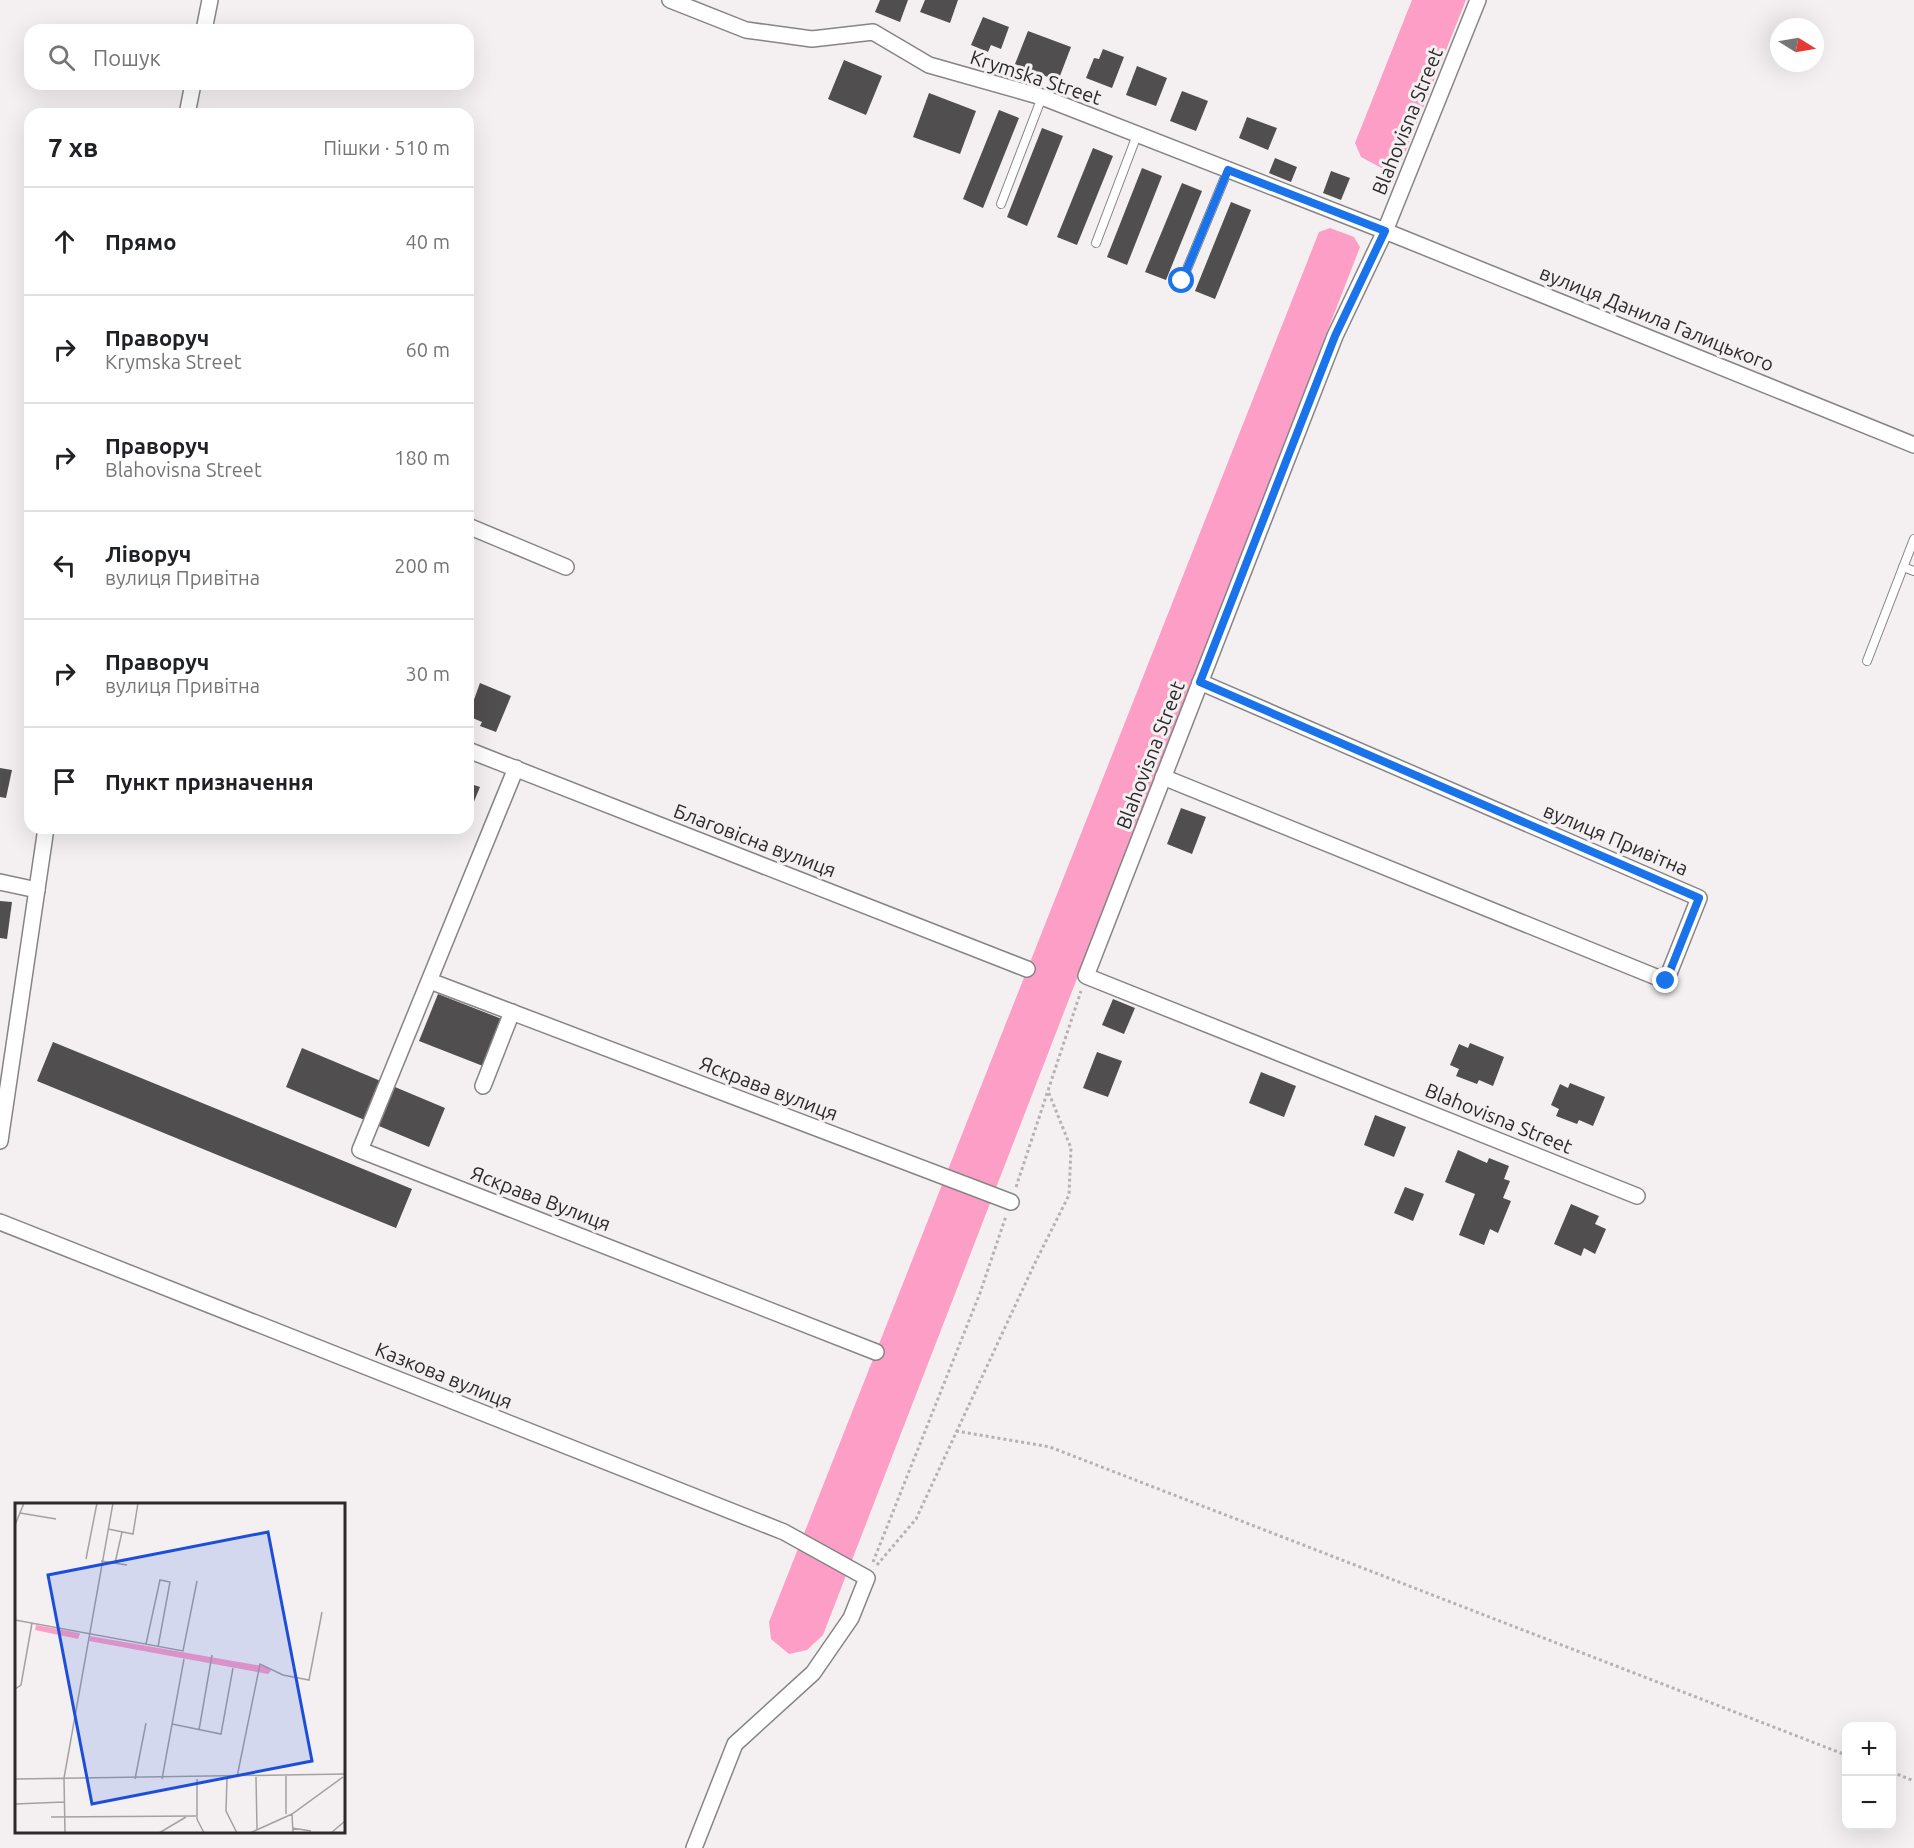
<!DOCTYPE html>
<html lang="uk">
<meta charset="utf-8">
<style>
:root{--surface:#fff;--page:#f2f2f2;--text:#202124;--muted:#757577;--line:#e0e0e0}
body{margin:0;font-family:Ubuntu,sans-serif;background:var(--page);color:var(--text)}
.controls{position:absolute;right:18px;bottom:18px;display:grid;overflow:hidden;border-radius:12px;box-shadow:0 6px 24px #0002}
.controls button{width:54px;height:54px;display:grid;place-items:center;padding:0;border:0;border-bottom:2px solid var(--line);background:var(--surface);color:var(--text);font:30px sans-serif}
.compass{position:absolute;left:1770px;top:18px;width:54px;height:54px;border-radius:50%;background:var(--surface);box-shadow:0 6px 24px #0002;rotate:101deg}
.stop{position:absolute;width:18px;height:18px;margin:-14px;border:4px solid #1a73e8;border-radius:50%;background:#fff}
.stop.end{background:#1a73e8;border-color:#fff;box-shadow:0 2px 6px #0008}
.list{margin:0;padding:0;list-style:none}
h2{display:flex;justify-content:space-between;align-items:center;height:78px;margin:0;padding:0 24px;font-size:26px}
h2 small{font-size:20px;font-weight:400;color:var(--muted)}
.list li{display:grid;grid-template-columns:39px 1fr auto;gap:18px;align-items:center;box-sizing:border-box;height:108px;padding:0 24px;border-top:2px solid var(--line)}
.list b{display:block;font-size:22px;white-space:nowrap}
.list p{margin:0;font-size:20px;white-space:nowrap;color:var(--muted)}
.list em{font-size:20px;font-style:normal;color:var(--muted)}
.icon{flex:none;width:33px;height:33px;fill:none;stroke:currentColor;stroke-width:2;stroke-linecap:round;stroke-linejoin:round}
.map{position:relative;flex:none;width:1914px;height:1848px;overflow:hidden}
.search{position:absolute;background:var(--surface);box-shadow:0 6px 24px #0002;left:24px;top:24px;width:450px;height:66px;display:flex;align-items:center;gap:15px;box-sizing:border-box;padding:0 21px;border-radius:18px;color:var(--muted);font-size:22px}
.panel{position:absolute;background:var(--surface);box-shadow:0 6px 24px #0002;left:24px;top:108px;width:450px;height:726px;border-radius:18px}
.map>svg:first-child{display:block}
.forest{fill:#fc9ec6}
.building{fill:#514e4f}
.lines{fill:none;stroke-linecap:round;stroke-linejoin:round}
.lane-casing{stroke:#878485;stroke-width:10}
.street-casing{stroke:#878485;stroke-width:18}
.path{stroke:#b6b2b4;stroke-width:3;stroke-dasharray:3 3;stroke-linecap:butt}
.lane{stroke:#fff;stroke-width:8}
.street{stroke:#fff;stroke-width:15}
.route{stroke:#1a73e8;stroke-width:8}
.labels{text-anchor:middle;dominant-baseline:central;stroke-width:6;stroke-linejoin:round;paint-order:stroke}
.street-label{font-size:20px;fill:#2c2a2b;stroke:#f4f0f2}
.inset-road{fill:none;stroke:#a4a1a2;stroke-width:1.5}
.view{fill:#1d4ed8;fill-opacity:0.15;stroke:#1d4ed8;stroke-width:3}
.inset-edge{fill:none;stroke:#2c2a2b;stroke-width:3}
</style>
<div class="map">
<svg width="1914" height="1848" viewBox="0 0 1914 1848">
<rect width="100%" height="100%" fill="#f4f0f2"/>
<g class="forest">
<path d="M1412,0H1466L1401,163L1387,171L1361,157L1355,143Z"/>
<path d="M1330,228L1354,237L1360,247L823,1635L807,1650L789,1654L771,1639L769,1622L1319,232Z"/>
</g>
<g class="building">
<path d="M880,0H908L900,22L875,12Z"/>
<path d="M925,0H958L950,23L920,12Z"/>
<path d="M983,17L1009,27L1001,49L991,45L988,52L971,45Z"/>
<path d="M1028,31L1071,47L1058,81L1015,64Z"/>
<path d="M1103,49L1124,57L1112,88L1086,78L1094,58L1099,59Z"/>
<path d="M844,60L882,76L866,115L828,99Z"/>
<path d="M1137,66L1167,78L1156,106L1126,95Z"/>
<path d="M1182,91L1208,101L1196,131L1170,121Z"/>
<path d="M929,93L976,111L960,154L913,137Z"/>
<path d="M999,110L1019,118L983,208L963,199Z"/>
<path d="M1247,117L1277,128L1268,150L1239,138Z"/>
<path d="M1042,128L1063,136L1027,226L1007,217Z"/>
<path d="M1093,148L1113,156L1077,245L1057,237Z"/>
<path d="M1275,158L1297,167L1291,182L1269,173Z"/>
<path d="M1142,168L1162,176L1127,265L1107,257Z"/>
<path d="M1331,171L1350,178L1341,200L1323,193Z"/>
<path d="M1182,183L1202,191L1166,280L1145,272Z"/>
<path d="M1231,202L1251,210L1215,299L1195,291Z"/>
<path d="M480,683L511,696L496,732L480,726L482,722L468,716Z"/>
<path d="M0,768L12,770L6,798L0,797Z"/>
<path d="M468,783L480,787L468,816Z"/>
<path d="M1181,808L1206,817L1192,854L1167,844Z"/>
<path d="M0,901L12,902L7,939L0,938Z"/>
<path d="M438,994L507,1021L488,1068L419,1041Z"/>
<path d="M1113,999L1135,1008L1124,1034L1102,1025Z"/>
<path d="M53,1042L412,1189L396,1228L37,1081Z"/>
<path d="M1470,1043L1504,1057L1493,1086L1479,1080L1477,1084L1456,1076L1459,1069L1450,1065L1459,1044L1468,1048Z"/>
<path d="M302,1048L445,1108L429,1147L286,1087Z"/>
<path d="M1097,1052L1122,1061L1108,1097L1083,1088Z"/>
<path d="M1261,1072L1296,1086L1284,1117L1249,1103Z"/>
<path d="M1570,1083L1605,1097L1593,1126L1579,1120L1577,1124L1556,1116L1559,1109L1551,1105L1560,1084L1568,1088Z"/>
<path d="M1375,1115L1406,1127L1394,1157L1364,1145Z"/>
<path d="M1458,1150L1487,1163L1489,1158L1509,1166L1504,1179L1510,1181L1503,1198L1511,1201L1498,1233L1490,1229L1484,1245L1459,1235L1475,1194L1445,1182Z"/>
<path d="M1405,1187L1424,1194L1413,1221L1394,1213Z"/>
<path d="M1571,1204L1599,1216L1595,1224L1606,1229L1595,1254L1584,1248L1581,1256L1554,1244Z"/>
</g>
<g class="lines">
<defs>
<g id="lane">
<path d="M1001,204L1042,97"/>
<path d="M1096,243L1137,135"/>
<path d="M1182,281L1228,170"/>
<path d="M1903,567L1914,571"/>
<path d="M1867,661L1914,539"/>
</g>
<g id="street">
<path d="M670,0L746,30L812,39L873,32L929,65L1042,97L1385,231L1914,445"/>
<path d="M1478,0L1385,231L1335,336L1086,976L1637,1196"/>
<path d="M204,30L210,0"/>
<path d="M187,114L193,84"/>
<path d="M468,526L566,567"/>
<path d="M468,750L1027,969"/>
<path d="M516,768L360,1150L876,1352"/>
<path d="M1163,777L1666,981L1699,898L1200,682"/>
<path d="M0,882L37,890"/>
<path d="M430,981L1011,1202"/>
<path d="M483,1086L512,1012"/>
<path d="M0,1141L46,828"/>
<path d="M0,1222L784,1532L867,1578L851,1618L813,1673L735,1744L694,1848"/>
</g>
</defs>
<use href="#lane" class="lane-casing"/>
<use href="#street" class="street-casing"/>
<g class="path">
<path d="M1016,1187L1081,991"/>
<path d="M956,1431L1050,1447L1846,1755"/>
<path d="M873,1562L980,1293L1006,1216"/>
<path d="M877,1565L916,1519L1034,1265L1069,1195L1071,1148L1048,1091"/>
<path d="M1892,1772L1914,1781"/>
</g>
<use href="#lane" class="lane"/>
<use href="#street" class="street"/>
</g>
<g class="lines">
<path class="route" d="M1182,281L1228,170L1385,231L1335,336L1200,682L1699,898L1666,981"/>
</g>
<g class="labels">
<g class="street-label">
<text transform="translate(1036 77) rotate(18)">Krymska Street</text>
<text transform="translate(1407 121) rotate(-68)">Blahovisna Street</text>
<text transform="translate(1657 318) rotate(22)">вулиця Данила Галицького</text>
<text transform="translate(1150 755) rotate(-69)">Blahovisna Street</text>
<text transform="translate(1616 839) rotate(23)">вулиця Привітна</text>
<text transform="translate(755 840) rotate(21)">Благовісна вулиця</text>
<text transform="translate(769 1088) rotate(21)">Яскрава вулиця</text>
<text transform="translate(1499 1118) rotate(22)">Blahovisna Street</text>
<text transform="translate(541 1198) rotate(21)">Яскрава Вулиця</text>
<text transform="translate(444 1375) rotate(22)">Казкова вулиця</text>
</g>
</g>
<g transform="translate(15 1503)">
<rect width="330" height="330" fill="#f4f0f2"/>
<path d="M21,122L64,130L65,131L63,136L20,127ZM75,133L253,164L256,168L253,171L74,138Z" fill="#fc9ec6"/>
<path class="inset-road" d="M5,10L41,16M0,22L9,0M93,26L118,31L123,0M71,56L82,0M86,58L112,62M100,60L107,29M0,117L168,148L182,78M131,141L145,77L155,79L143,144M0,186L6,182L17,120M157,221L206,231L218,165M184,227L197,152M271,273V311M212,274L211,308L222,330M222,274L245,161L268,172L294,177L307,109M241,274L242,326M0,276L330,271M120,276L131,220M147,276L169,156M182,276V316L189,330M0,301L49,299M277,311L278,330M36,314L181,313M277,325L296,328M50,330L49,275L98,0M144,330L171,314M235,330L277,311L328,274M316,330L330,318"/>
<path class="view" d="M253,29L297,258L77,301L33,72Z"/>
<rect width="330" height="330" class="inset-edge"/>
</g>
</svg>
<div class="controls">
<button>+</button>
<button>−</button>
</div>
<svg class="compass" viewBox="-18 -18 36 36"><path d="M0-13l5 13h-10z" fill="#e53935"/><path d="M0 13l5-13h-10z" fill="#757577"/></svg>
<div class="stop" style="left:1182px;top:281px"></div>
<div class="stop end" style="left:1666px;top:981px"></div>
<div class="search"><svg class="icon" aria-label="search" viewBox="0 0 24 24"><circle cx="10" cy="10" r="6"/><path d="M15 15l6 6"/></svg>Пошук</div>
<section class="panel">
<h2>7 хв<small>Пішки · 510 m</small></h2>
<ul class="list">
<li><svg class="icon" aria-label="ahead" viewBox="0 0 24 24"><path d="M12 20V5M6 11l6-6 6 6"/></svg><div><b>Прямо</b></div><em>40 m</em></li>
<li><svg class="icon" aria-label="right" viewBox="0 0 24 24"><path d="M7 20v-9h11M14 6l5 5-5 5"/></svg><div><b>Праворуч</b><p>Krymska Street</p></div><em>60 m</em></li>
<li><svg class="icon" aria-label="right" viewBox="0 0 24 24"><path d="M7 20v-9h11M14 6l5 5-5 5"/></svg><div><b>Праворуч</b><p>Blahovisna Street</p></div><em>180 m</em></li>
<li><svg class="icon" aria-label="left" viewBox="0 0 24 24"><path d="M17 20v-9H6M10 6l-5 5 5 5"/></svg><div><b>Ліворуч</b><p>вулиця Привітна</p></div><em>200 m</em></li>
<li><svg class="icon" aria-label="right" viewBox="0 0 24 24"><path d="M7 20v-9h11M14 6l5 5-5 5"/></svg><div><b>Праворуч</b><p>вулиця Привітна</p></div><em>30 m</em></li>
<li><svg class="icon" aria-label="arrive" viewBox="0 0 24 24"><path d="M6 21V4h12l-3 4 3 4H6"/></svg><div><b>Пункт призначення</b></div></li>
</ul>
</section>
</div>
